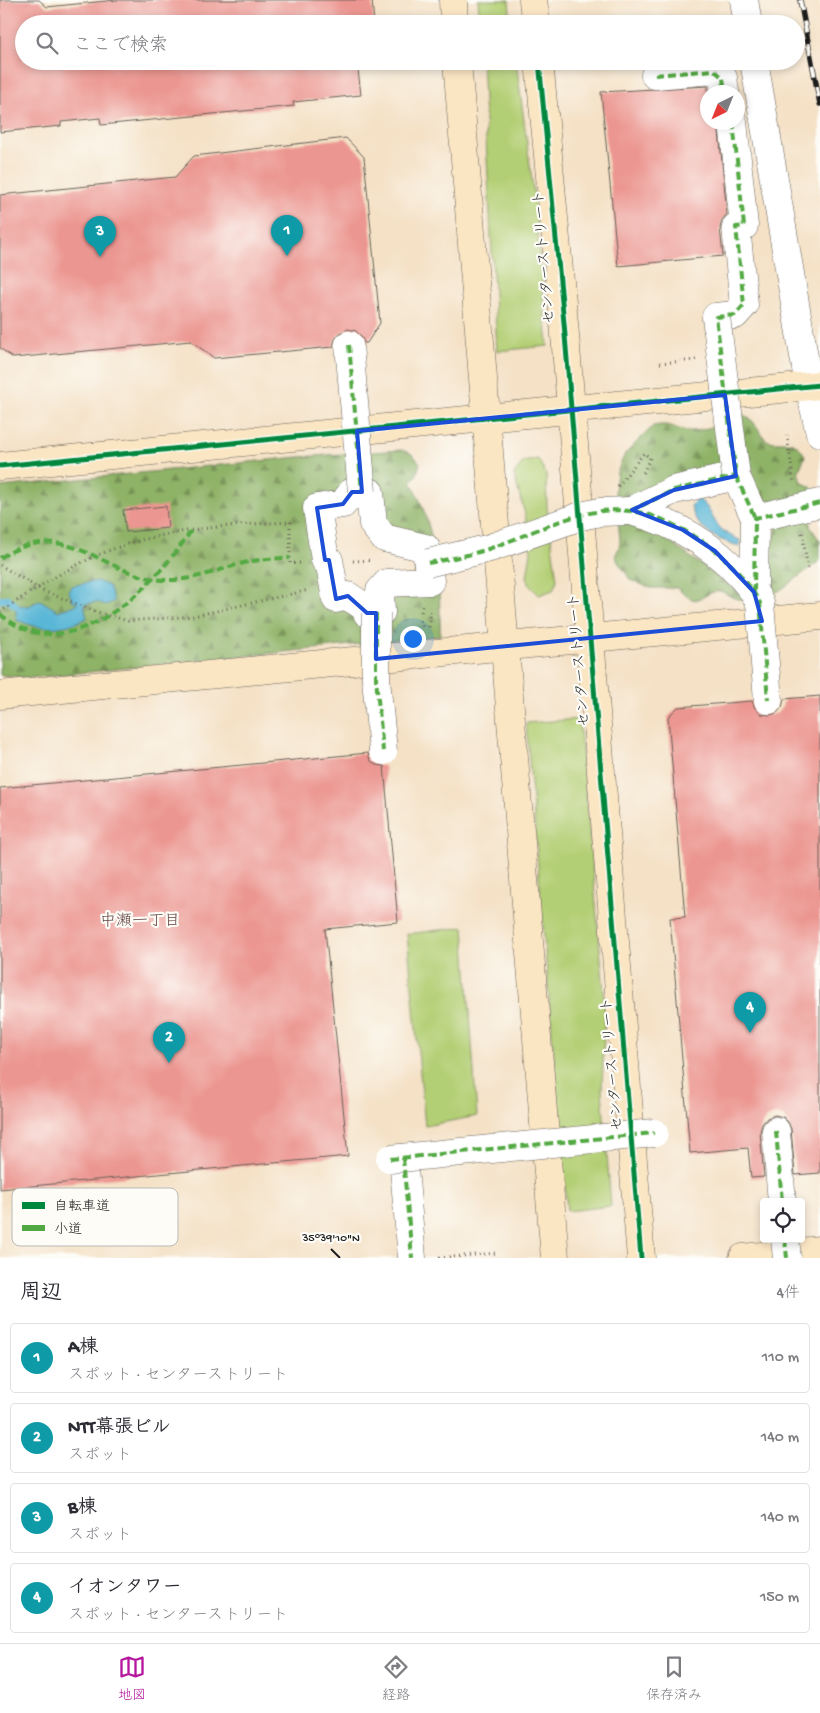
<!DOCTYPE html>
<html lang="ja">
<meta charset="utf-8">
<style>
:root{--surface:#fff;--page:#f7f7f7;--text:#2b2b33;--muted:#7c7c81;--line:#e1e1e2;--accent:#b5179e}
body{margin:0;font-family:"Gochi Hand","Klee One",sans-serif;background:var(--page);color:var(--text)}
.controls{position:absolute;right:15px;bottom:15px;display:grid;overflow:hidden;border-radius:5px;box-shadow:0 2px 8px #0003}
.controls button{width:45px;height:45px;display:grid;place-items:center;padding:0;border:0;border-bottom:1px solid var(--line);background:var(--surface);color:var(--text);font:25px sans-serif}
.compass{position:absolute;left:700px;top:85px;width:45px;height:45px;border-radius:50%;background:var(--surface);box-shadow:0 2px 8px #0003;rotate:223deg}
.you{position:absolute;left:412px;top:638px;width:18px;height:18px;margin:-12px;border:4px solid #fff;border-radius:50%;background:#1a73e8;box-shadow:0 0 0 8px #1a73e833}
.badge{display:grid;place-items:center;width:32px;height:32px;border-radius:50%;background:var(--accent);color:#fff;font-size:16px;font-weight:700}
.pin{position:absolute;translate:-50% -41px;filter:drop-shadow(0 1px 2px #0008)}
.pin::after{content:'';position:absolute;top:26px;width:18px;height:15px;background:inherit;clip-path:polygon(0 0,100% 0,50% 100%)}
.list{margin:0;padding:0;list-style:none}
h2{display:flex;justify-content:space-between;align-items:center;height:65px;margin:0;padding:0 20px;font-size:21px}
h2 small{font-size:16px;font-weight:400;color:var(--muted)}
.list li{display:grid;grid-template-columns:32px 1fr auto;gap:15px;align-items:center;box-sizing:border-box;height:70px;margin:0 10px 10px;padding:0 10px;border:1px solid var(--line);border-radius:5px}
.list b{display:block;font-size:19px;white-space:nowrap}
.list p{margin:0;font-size:16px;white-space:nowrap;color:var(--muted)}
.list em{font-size:16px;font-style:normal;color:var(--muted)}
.icon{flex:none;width:28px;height:28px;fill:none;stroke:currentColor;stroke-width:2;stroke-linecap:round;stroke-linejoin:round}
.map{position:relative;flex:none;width:820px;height:1258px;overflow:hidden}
.search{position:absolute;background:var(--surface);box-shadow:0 2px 8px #0003;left:15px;right:15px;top:15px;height:55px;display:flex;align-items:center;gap:12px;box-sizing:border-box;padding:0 18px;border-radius:28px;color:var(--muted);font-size:19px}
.sheet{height:385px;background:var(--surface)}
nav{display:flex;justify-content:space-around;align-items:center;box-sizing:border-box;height:70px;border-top:1px solid var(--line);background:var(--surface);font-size:14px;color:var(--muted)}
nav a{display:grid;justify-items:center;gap:2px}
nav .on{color:var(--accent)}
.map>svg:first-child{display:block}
.grass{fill:#b3cf75;stroke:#687648}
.forest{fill:url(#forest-firs);stroke:#556741;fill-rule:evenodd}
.water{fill:#58b6d6;stroke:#3a6979}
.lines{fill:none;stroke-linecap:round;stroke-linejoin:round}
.stream{stroke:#58b6d6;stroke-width:7}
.building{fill:#ec9691}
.street-casing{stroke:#686158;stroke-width:29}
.secondary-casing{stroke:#686158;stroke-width:29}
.path{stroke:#686158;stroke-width:3;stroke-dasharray:1 4;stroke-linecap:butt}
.street{stroke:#fff;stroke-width:28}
.secondary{stroke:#fbe6c4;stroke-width:28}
.rail-casing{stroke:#1c1c1c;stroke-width:5.5}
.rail{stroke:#fdfcf7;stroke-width:4;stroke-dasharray:11;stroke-linecap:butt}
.street-bridge-casing{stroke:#686158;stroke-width:29;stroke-linecap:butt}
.street-bridge{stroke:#fff;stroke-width:28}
.quiet{stroke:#52a943;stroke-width:4;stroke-dasharray:8 4;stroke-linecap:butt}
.cycleway-casing{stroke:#fdfcf7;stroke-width:8}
.cycleway{stroke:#00873e;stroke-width:5}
.marked{fill:none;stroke:#1d4ed8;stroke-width:4;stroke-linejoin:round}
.ticks{fill:none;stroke:#1c1c1c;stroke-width:2}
.labels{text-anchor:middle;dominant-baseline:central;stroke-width:4.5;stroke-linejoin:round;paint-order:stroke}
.street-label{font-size:15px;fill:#1c1c1c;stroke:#fdfcf7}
.neighbourhood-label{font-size:16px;fill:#654745;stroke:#fdfcf7}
.key{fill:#fdfcf7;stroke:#bab9b5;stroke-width:1}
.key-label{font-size:14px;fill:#1c1c1c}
.ticks-label{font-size:12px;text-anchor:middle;fill:#1c1c1c;stroke:#fdfcf7;stroke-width:4.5;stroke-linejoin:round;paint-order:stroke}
</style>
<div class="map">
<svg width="820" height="1258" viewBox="0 0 820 1258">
<defs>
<pattern id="forest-firs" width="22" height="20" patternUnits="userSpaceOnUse" patternTransform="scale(1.25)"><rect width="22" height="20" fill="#8eb266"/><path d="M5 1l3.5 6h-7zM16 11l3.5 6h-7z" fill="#739053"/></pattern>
</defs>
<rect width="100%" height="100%" fill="#fdfcf7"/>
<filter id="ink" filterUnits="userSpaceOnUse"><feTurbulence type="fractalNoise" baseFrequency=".02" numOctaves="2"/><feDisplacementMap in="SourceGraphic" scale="10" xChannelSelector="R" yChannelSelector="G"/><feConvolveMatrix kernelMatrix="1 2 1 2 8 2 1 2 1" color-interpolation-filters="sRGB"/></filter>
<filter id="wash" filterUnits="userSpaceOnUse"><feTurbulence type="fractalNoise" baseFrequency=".0096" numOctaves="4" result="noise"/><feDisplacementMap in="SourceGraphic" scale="20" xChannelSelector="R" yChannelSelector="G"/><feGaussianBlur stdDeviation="1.12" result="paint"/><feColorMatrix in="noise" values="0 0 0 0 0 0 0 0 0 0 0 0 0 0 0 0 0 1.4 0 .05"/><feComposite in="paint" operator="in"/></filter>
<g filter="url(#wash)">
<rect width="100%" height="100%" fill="#f4e1c6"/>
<g class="grass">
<path d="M478,0H509L511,24H480Z"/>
<path d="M482,61H516L535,203L548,346L497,351Z"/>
<path d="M538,459L546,474L547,508L557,580L553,590L539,595L530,586L527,577L531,552L525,514L514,475L523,462Z"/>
<path d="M579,719L605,1003L602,1091L611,1206L567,1211L526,723Z"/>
<path d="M464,927L477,1116L425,1126L407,934Z"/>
</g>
<g class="forest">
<path d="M740,414C755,418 757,429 766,440C784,446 793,434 805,456L798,473L803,483L811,487L810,526L820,541V561C789,581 761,618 721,591C698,592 702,612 677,588H651L630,580C626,571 619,566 615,556L619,548L620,540L615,490L617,472L625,454L653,426C674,422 675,431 691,431C708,431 725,420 740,414ZM689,479L758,491L768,503L777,525L775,536L765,559L740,593L649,527Z"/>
<path d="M402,450L412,454L420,463L416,476L411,482C436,527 441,584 440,636L30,678L0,675V487L299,457ZM370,492L394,542L426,548L412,580L380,591L336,599L317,508Z"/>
</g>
<g class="water">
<path d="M697,498C718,512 707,527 740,540L739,546C717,540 695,529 691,506Z"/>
<path d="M97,581L109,586L114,601L106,605L97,602L84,604L87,618C62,630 43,631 17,620L15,605L29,606L40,600L58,611L78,604L72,600L69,591L71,586Z"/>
</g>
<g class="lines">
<path class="stream" d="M0,600L7,598L15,605"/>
</g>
<g id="blocks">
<g class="building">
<path d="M0,0H39L47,7L116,0H372L374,24H24V61H357L361,95L293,102L294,106L101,125L100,118L61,122V126L0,132Z"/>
<path d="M708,86V122H718L727,214L722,220L720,228L723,256L618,266L601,92Z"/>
<path d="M346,138L364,157L380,323L367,343H364L361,336L356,331L348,329L340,333L335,339L333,347L214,358L191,341L13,358L0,348V195L175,177L194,156Z"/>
<path d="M166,506L168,528L126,532L123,510Z"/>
<path d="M820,696V1173L795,1175L791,1129L788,1122L783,1117L775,1115L767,1118L762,1124L760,1132L764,1177L751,1178L748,1148L690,1153L670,918L685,917L668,717L678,707L752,701L755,708L761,714L770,715L777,713L782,707L784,699Z"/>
<path d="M368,753L370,760L376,765L384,766L398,922L325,929L348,1156L0,1189V788Z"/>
</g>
</g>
</g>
<g filter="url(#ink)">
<use href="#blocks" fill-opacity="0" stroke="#686158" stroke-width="1"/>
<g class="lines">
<defs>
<g id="street">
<path d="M744,0L748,24"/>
<path d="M754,61L809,386L820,433"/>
<path d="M655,75L714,70L723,78L725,92"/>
<path d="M716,317L735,315L744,305L736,227L744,226L733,122"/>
<path d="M352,492H370L373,524L384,538L426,548L430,581L387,583L380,591L381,612L367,613L366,608L348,596L336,599L329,560H325L317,508L343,504Z"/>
<path d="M630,511L674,490L736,476L755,518"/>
<path d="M630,511C681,524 722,550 754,592"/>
<path d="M754,592L755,518L820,503"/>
<path d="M776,1131L782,1202"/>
<path d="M403,1158L412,1258"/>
</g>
<g id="secondary">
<path d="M453,0L454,24"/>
<path d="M533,0L536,24"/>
<path d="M457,61L555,1258"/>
<path d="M539,61L564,323L641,1258"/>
<path d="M0,466L820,385"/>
<path d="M0,695L820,616"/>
<path d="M743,1258L820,1250"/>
</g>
</defs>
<use href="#street" class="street-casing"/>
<use href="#secondary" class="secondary-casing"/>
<g class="path">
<path d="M660,363L697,360"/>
<path d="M787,435L794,484"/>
<path d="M618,486L644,453L650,458L642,476"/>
<path d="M290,522V563H300"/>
<path d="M802,533L808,569"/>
<path d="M353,561L372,560"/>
<path d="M0,565L43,591L100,613L128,621L194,616L309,590"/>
<path d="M422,606L420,620L423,628"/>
<path d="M0,612C36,588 73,564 113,549C168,529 236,524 294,522"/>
<path d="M429,627L431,607"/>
<path d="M439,1258L497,1253"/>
</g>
<use href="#street" class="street"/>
<use href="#secondary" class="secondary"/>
<defs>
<path id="rail" d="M800,0L820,104"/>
</defs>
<use href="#rail" class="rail-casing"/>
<use href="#rail" class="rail"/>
<defs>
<g id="street-bridge">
<path d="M716,317L736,476"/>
<path d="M349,345L362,492"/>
<path d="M428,563L490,548L581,516L600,512L630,511"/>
<path d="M754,592L760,603L768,700"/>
<path d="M376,613V679L383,751"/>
<path d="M390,1159L654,1133"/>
<path d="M785,1239L787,1258"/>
</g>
</defs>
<use href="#street-bridge" class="street-bridge-casing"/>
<use href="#street-bridge" class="street-bridge"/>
<g class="quiet">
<path d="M655,75L714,70L723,78L725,92"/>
<path d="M733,122L744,226L736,227L744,305L735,315L716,317L736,476L755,518"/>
<path d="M349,345L362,492"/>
<path d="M630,511L674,490L736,476"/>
<path d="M0,558C69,514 103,578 166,580C197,581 223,567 252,561C264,559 277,558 290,558"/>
<path d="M428,563C449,559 471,555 491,548C534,533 583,505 630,511C653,513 675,525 694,536C721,552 745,576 760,603L768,700"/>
<path d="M754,592L755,518L820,503"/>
<path d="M376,613V679L383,751"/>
<path d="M0,614C69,673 153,588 191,531"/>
<path d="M776,1131L782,1202"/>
<path d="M403,1158L412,1258"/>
<path d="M390,1159L654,1133"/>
<path d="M785,1239L787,1258"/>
</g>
<defs>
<g id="cycleway">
<path d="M539,61L564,323L641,1258"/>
<path d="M0,466L820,385"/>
</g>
</defs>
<use href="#cycleway" class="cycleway-casing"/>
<use href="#cycleway" class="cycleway"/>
</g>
</g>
<path class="marked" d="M725,395L736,476L674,490L632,510L683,530L715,551L754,592L762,621L376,659V613H367L348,596L336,599L329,560H325L317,508L343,504L352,492H362L357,431Z"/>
<path class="ticks" d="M331,1249L340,1258"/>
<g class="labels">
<g class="street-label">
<text transform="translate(545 257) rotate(-95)">センターストリート</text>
<text transform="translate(580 660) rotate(-95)">センターストリート</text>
<text transform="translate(613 1064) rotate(-95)">センターストリート</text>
</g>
<g class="neighbourhood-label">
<text x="140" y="922">中瀬一丁目</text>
</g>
</g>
<rect x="12" y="1188" width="166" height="58" rx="8" class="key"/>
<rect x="22" y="1202" width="23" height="7" fill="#00873e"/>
<rect x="22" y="1225" width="23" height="6" fill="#52a943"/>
<g class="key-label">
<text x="54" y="1210">自転車道</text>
<text x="54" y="1233">小道</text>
</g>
<g class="ticks-label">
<text x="331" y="1241">35°39'10"N</text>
</g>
</svg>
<div class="controls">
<button><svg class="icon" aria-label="locate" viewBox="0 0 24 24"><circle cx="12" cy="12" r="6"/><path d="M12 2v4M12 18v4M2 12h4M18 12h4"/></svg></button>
</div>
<svg class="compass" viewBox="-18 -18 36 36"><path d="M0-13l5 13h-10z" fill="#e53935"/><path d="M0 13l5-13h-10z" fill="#7c7c81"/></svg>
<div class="you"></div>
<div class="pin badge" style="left:287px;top:256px;background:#0f9aa8">1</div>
<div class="pin badge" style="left:169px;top:1063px;background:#0f9aa8">2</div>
<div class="pin badge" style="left:100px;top:257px;background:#0f9aa8">3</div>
<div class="pin badge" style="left:750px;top:1033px;background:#0f9aa8">4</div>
<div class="search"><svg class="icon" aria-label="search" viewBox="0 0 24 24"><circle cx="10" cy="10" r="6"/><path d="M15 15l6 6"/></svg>ここで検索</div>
</div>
<section class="sheet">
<h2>周辺<small>4件</small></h2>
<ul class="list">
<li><span class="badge" style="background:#0f9aa8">1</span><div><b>A棟</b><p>スポット · センターストリート</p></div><em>110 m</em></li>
<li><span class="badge" style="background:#0f9aa8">2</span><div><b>NTT幕張ビル</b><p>スポット</p></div><em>140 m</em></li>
<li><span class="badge" style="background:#0f9aa8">3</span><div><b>B棟</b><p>スポット</p></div><em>140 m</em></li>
<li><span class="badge" style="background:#0f9aa8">4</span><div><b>イオンタワー</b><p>スポット · センターストリート</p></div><em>150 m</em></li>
</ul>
</section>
<nav>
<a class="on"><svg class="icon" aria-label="map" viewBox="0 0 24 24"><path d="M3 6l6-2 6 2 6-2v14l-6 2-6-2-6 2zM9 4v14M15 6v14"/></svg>地図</a>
<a><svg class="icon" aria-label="directions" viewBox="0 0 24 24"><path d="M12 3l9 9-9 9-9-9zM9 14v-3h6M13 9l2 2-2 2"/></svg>経路</a>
<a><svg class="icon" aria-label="saved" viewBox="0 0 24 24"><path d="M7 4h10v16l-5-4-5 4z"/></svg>保存済み</a>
</nav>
